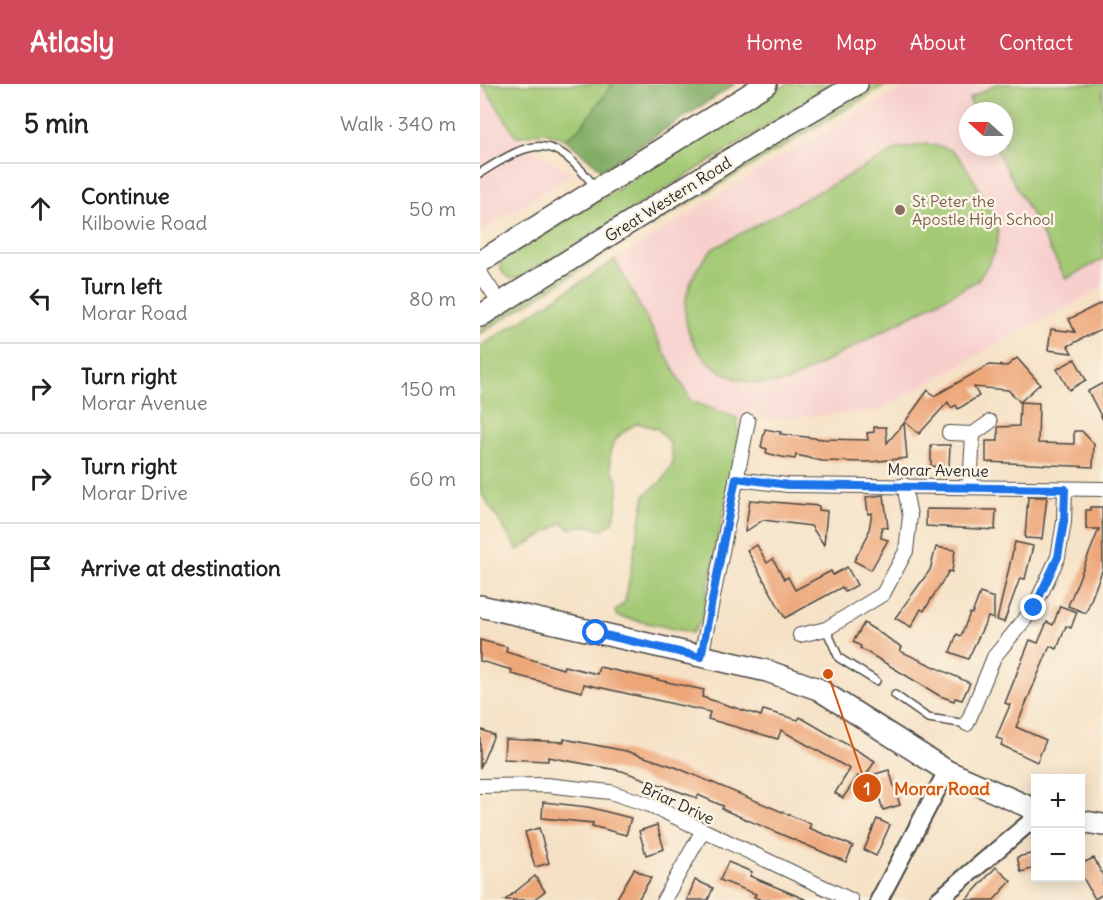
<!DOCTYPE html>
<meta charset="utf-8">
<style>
:root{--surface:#fff;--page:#f6f6f6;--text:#222;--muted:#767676;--line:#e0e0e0;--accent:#d1495b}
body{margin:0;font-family:Delius,sans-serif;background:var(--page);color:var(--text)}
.controls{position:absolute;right:18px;bottom:18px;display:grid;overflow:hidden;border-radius:0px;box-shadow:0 3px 15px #0003}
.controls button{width:54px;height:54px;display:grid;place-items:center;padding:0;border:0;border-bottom:2px solid var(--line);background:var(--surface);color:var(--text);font:30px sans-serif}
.compass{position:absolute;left:479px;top:18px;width:54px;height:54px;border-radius:50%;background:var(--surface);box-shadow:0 3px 15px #0003;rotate:291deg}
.stop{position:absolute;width:18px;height:18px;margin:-14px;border:4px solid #1a73e8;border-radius:50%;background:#fff}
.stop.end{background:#1a73e8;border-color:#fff;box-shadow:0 2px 6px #0008}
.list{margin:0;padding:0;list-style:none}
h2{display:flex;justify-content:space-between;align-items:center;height:78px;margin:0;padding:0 24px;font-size:26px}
h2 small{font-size:20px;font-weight:400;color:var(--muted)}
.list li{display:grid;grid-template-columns:39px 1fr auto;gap:18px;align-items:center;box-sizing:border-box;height:90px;padding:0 24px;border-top:2px solid var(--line)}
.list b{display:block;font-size:22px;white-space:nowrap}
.list p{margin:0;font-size:20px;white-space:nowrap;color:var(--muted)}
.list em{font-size:20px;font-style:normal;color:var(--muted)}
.icon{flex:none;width:33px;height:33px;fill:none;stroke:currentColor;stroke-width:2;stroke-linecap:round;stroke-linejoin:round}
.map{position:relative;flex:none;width:623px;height:816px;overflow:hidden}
header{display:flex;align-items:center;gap:36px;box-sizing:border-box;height:84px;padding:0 30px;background:var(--accent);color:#fff}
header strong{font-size:28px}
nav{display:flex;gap:33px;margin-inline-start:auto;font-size:21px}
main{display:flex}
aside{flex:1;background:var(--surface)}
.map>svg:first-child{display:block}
.built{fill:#f7d0ce;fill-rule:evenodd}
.green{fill:#a3c974;stroke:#677a50;stroke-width:1.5}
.forest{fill:#82ad66;stroke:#566c48;stroke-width:1.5}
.building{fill:#eda678}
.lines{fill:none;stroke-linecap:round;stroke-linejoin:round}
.service-casing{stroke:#494642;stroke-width:10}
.minor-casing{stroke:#494642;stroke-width:16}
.tertiary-casing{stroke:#494642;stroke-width:20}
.primary-casing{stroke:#494642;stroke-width:24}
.service{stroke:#fff;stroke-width:7}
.minor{stroke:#fff;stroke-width:14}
.tertiary{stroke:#fff;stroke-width:16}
.primary{stroke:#fff;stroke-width:21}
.route{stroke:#1a73e8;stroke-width:8}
.education-dot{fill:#8d6e63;stroke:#fcf5e5;stroke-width:2}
.labels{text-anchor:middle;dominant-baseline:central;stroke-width:5;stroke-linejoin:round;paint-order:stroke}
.street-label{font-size:16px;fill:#2b2b2b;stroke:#fcf5e5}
.education-label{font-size:16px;fill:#785e54;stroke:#fcf5e5;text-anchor:start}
.leader{fill:none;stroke:#d5540f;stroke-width:2}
.callout-dot{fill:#d5540f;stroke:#fcf5e5;stroke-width:2}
.mark-label{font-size:18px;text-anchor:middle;font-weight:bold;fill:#fff}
.callout-label{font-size:18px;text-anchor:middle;font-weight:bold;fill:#d5540f;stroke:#fcf5e5;stroke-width:5;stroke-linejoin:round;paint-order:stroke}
</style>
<header>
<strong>Atlasly</strong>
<nav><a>Home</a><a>Map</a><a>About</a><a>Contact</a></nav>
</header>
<main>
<aside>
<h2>5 min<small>Walk · 340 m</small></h2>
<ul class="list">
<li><svg class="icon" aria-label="ahead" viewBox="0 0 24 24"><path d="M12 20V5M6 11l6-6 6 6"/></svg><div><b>Continue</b><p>Kilbowie Road</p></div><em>50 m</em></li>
<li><svg class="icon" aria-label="left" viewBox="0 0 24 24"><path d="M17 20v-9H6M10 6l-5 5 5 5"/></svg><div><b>Turn left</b><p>Morar Road</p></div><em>80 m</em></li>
<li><svg class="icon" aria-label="right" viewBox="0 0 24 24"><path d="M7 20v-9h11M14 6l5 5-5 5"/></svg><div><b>Turn right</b><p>Morar Avenue</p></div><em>150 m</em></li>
<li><svg class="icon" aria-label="right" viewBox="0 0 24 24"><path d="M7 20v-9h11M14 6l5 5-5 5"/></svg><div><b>Turn right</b><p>Morar Drive</p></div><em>60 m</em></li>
<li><svg class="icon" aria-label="arrive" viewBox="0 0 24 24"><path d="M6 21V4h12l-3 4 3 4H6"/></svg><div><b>Arrive at destination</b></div></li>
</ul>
</aside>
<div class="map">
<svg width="623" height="816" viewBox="0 0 623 816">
<rect width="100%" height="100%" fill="#fcf5e5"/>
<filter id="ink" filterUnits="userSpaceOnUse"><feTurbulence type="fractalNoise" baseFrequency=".0167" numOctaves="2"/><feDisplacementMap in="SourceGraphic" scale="12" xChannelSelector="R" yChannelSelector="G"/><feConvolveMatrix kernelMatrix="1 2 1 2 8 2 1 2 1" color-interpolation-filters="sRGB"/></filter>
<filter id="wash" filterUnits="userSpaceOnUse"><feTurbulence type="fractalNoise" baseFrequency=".008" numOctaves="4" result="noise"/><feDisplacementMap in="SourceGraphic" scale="24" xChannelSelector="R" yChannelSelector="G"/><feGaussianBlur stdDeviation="1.35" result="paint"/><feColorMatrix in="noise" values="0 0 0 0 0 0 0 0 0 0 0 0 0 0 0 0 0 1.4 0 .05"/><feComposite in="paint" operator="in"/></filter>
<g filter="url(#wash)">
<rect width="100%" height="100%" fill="#f5e1c5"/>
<g class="built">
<path d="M432,0H623V203L396,327L290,335L267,330L257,334L211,318L135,176L297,75ZM488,27H524V63H488Z"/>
<path d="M0,2L5,3L36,53L91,90L0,148Z"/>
</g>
<g class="green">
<path d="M0,0H133L100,44L85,55L64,48L36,53L5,3Z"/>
<path d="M307,0H355L44,192L31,195L22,188L20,182L23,176Z"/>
<path d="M399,0H408L147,156L0,250V245L260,81Z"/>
<path d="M516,0H623V175L586,195L515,63H524V27H495L489,15Z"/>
<path d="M448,60C455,62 465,63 471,66C483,72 519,138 518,151C517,169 507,183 497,197L309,297C250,312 187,264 210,200C215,186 223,176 232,165L418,65Z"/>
<path d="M135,176L211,317L257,334L259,353L221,537L212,549L137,532L135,527L145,518L165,411L183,396L193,379L190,359L178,345L158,339C139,348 125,361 131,383C132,389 138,393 138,400C139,413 136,426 133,438L122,446L106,441L89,445L83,438L38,466L0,407V263Z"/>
</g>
<path class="forest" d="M133,0H255L122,86L85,55L100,44Z"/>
<g id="blocks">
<g class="building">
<path d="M623,218V244L588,262L592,269L568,266L571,245L595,248L589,235Z"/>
<path d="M537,274L560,300L540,318L559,319L558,359L594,360V347H602L614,360L613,383L506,378V357H518V343L539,342L540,318L528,306L494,303L499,312L478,325L476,321L471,324L468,318L439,350L425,338L448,306L454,312L509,281L527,282Z"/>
<path d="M595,275L606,296L589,306L577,285Z"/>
<path d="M623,299V336L608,307Z"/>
<path d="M424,339L427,374L390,378L342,377L316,371L315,375L302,373L286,369L287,365L281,363L285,345L301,348L300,350L343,355L388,356L387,349L394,348V343H406L407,359Z"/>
<path d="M451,361H470L469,383L451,382Z"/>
<path d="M404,411L408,444L402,443L401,454L408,456L391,486L374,477L388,451L392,429L388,430L386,413Z"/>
<path d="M548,413H567L562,455L545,454Z"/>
<path d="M270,416L339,422V426L347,427L344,461L331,442L283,436L265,448Z"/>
<path d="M610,423H622L623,484L606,529L588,522L619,445H606V426H610Z"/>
<path d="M446,425L516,426L515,446L446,442Z"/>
<path d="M535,458L553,462L545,495L540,494L524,538L517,536Z"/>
<path d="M277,461L287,479L293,475L304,495L308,493L315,506L351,487L353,491L367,483L377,501L365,508L362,503L305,534L267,466Z"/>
<path d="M456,463L475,466L472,488L469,487L444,527L441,525L431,543L415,534L450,486Z"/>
<path d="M500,509L514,514V535L508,533L488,575L470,568L477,550L481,552L490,529L492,530Z"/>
<path d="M580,522L597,528L591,544L586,542L577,565L570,562L536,643L566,656L557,678L521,661L523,656L516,654L530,621L525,619L550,556L558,559L567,538L573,541Z"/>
<path d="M384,539L422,563L420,567L490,599L482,616L475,614L474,617L460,612L380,564L381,562L373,558Z"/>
<path d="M0,556L27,563L26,568L83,585L84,582L117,590L119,583L224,606L222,613L281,632L283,626L318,636L320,633L395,677L385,693L409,686L420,721L403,726L396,703L378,692L363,714L355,709L370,685L301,646L298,655L228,635L230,628L104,600L102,608L31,590L32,586L0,577Z"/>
<path d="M0,645L14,651L0,684Z"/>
<path d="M25,655L84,658V655L146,667L195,683L331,740L329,744L373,762L366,778L242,725L243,722L218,711L217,714L142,687L68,673V677L24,675Z"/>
<path d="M63,718L108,723L151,734L146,751L112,742L113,739L62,734Z"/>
<path d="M397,735L410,741L396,772L384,766Z"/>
<path d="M177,741L184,765L166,771L159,747Z"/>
<path d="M59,744L69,779L55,783L45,748Z"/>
<path d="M555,769V784L541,788L537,773Z"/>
<path d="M614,774L623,792V810L615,815L600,788V780Z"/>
<path d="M248,778L272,788L270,792L327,816H282L274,813L276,810L240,796Z"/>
<path d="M516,783L531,797L514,816H486Z"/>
<path d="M154,785L171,794L158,816H136Z"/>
<path d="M55,792L65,807L53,816H25Z"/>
<path d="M215,796L233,804L228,816H207Z"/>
</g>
</g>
</g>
<g filter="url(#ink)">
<use href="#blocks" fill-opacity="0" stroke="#494642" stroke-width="1.5"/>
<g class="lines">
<defs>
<g id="service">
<path d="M0,89C55,54 73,49 115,103"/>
<path d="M346,545L359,574L396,597"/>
<path d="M415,611L448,634L487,640"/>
</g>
<g id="minor">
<path d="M0,189L20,219"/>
<path d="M469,349L493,350L510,338"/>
<path d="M256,395L308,401L623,405"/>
<path d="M490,403L493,350"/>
<path d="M320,551L346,545L403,510L426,467L430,432L424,401"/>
<path d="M221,573L268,337"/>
<path d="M487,640L514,573L554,524L578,473L584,438L585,405"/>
<path d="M0,702L66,701L130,708L170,721L371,816"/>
<path d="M184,816L222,748"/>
</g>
<g id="tertiary">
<path d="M399,816L467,687"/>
<path d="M458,816L556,733"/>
</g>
<g id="primary">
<path d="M0,178L286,0"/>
<path d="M0,232L286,53L377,0"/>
<path d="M0,522L287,587L338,605L467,687L556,726"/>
<path d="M600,737L623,741"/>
</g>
</defs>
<use href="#service" class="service-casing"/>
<use href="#minor" class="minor-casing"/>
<use href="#tertiary" class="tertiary-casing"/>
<use href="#primary" class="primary-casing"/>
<use href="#service" class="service"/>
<use href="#minor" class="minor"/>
<use href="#tertiary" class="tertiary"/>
<use href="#primary" class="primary"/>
</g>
</g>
<g class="lines" filter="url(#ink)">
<path class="route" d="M116,549L221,573L256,394L308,401L585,405L584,438L578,473L554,524"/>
</g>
<circle class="education-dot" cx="420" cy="126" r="6"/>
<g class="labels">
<g class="street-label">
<text transform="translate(188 115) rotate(-32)">Great Western Road</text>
<text transform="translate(458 386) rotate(1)">Morar Avenue</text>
<text transform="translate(198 719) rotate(25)">Briar Drive</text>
</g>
<g class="education-label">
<text x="432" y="117">St Peter the<tspan x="432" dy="18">Apostle High School</tspan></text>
</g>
</g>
<path class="leader" d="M348 590L387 704"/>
<g class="callout-dot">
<circle cx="348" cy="590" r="6"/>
<circle cx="387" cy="704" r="15"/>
</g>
<g class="mark-label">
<text x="387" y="711">1</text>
</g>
<g class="callout-label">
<text x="462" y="711">Morar Road</text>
</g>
</svg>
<div class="controls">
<button>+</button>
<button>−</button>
</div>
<svg class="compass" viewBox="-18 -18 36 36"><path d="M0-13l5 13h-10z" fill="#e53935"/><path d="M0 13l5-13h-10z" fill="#767676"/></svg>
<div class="stop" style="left:116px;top:549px"></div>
<div class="stop end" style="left:554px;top:524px"></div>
</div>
</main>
